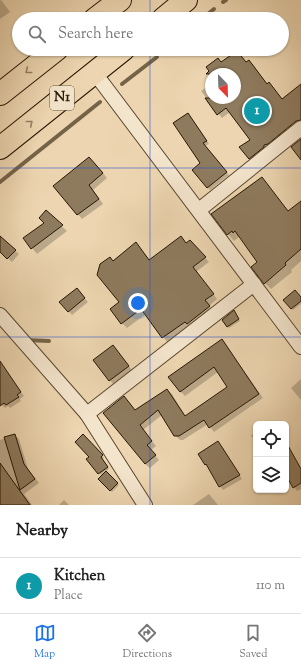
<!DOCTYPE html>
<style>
:root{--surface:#fff;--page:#f6f6f6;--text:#222;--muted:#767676;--line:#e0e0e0;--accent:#1a73e8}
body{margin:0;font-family:"Sorts Mill Goudy",serif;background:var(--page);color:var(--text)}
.controls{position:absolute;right:12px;bottom:12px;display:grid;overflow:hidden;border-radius:6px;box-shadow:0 1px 3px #0004}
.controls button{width:36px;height:36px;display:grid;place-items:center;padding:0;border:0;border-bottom:1px solid var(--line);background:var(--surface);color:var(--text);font:20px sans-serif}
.compass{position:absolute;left:205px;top:68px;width:36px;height:36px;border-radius:50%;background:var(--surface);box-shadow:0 1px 3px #0004;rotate:157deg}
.you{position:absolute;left:138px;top:303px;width:14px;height:14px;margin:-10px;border:3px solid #fff;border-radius:50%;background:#1a73e8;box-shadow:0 0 0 6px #1a73e833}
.badge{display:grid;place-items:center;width:26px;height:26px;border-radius:50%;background:var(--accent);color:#fff;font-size:13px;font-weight:700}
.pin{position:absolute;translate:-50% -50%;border:2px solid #fff;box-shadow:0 1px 4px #0006}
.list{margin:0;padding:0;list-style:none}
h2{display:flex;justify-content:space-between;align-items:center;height:52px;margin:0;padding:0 16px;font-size:17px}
h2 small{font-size:13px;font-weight:400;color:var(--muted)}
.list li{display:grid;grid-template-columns:26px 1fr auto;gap:12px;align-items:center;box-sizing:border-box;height:56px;padding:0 16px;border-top:1px solid var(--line)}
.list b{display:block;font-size:15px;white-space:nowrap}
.list p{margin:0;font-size:13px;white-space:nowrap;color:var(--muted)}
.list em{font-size:13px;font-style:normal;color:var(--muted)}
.icon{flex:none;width:22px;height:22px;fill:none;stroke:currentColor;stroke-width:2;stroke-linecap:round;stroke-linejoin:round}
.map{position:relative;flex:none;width:301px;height:505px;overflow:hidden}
.search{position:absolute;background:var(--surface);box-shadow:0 1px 3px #0004;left:12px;right:12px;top:12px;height:44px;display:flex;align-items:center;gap:10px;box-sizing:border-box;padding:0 14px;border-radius:22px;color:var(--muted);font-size:15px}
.sheet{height:108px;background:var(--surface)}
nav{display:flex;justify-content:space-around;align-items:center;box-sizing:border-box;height:56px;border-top:1px solid var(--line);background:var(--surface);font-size:11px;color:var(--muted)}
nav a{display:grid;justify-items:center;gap:2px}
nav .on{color:var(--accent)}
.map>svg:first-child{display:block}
.shadow{fill:#0003}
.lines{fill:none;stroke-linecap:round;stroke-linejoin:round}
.stream{stroke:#756347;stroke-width:4}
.building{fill:#8e7a5d;stroke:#281803}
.minor-casing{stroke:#59472e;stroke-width:16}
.trunk-casing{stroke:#281803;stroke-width:24}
.minor{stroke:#f3e4cc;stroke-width:14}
.trunk{stroke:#ecd5b0;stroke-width:22}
.oneway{stroke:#948062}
.grid{fill:none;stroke:#1d4ed8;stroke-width:1;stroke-opacity:0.55}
.labels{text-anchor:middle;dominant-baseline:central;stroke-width:3.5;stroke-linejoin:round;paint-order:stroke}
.shield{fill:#f3e4cc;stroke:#65553f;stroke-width:1}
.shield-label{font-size:14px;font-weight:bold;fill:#281803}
</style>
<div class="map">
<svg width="301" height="505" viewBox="0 0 301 505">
<rect width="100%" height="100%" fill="#ecd5b0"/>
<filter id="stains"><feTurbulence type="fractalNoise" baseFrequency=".005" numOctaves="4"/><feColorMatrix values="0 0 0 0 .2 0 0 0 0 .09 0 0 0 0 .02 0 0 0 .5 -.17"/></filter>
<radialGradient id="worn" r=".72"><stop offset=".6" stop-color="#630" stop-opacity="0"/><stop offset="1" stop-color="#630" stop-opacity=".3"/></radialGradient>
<g class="shadow">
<path d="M0,0L2,1L10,12L0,19Z"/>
<path d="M34,16L36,19H31Z"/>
<path d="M237,52L246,63L249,61L253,65L268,85L282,100L301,89V122L254,163L249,159L251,140L230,112L222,118L201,91L211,84V98H235V74H212L222,63Z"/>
<path d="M188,114L209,144L205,146L229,175L210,190L193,170L201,163Z"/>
<path d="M94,162L107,178L93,190L103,204L82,219L54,186Z"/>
<path d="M262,178L289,212L301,202V261L291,270L292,272L271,289L265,283L258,263L241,238L239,237L234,241L228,234Z"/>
<path d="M46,212L67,231L37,254L24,238L45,223Z"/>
<path d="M0,238L19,254L12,262L0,251Z"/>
<path d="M190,241L209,262L196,272L217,299L209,306L213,311L190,326L167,342L146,314L127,328L122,323L120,302L113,261L136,243L150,260L186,244Z"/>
<path d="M80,293L88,302L72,315L61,302Z"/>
<path d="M301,298V304L293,310L284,300Z"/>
<path d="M235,313L240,321L229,328L228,326Z"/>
<path d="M222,340L226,345L263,398L214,432L208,424L183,440H180L175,435L162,415L143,430L156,446L151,450L159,460L150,468L145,464L135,411L167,390L172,394L186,417L229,388L218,372L185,396L180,391Z"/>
<path d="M113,346L132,370L113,384L94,361Z"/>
<path d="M5,370L24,396L20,399L21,401L10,408L8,406L5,408L0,403V373Z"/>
<path d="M301,379V400L291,388Z"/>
<path d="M256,433V443L251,435Z"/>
<path d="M15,435L19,439L28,469L39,483L24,494L32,505H1L0,503V440Z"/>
<path d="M83,436L104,458L102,459L109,469L106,471L119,485L112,492L99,479L106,472L105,471L101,475L99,473L91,457Z"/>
<path d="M218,442L222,446L242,479L223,490L220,486L210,469L205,464Z"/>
<path d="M286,442L301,468V489L297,491L294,487L286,473Z"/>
<path d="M209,494L218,505H193Z"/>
<path d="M64,500L69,505H59Z"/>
</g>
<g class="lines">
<g class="stream">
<path d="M223,2L226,0"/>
<path d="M202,19L214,9"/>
<path d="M122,84L157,57"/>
<path d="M0,182L100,102"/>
<path d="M26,340L49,341"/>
</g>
</g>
<g class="building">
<path d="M237,51L246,62L249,60L267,84L269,82L282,99L301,84V120L296,121L268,144L264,145V147L249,159L239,147L250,140L226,108L217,115L205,98H235V74H206L209,71L206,67L218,58L221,62Z"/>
<path d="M188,113L207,141L203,143L227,172L207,188L192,170L200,163L173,123Z"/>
<path d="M301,139V160L291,147Z"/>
<path d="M89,157L103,173L89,185L99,199L77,215L53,186Z"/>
<path d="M262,177L288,211L301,201V249L285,263L286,265L264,284L251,267L257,262L235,231L233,233L232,231L227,235L211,214Z"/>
<path d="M46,210L63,225L31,249L23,238L44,223L39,218Z"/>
<path d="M0,236L16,250L7,259L0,252Z"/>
<path d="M181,236L186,243L190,240L206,257L193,267L214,294L205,300L210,306L187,324L185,322L162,338L141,309L121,324L110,309L119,302L97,275L100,264L110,257L113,261L136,242L149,260Z"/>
<path d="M77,288L85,298L68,312L59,302Z"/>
<path d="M295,290L301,297V301L291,309L283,300Z"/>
<path d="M234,310L239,319L227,327L222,320Z"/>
<path d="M222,339L259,394L209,428L204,420L179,436H174L158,410L140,425L152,441L147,445L156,455L145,464L103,413L124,396L135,410L167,389L185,416L227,387L214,367L180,392L168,377Z"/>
<path d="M113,345L129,366L109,381L93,360Z"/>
<path d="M0,361L21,392L17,395L19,397L6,405L4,403L0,406Z"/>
<path d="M15,434L24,464L35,479L20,490L4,437Z"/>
<path d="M83,434L103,455L101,457L108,467L98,474L86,459L89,457L75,442Z"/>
<path d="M218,441L240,475L219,487L206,464L205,465L198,454Z"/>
<path d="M286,442L301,469V483L293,488L286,475Z"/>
<path d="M0,463L30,505H0Z"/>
<path d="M106,471L118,483L110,491L98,479Z"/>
</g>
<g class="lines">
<defs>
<g id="minor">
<path d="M94,72L301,347"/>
<path d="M199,210L301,128"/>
<path d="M0,315L87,414L145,505"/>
<path d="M87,414L254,284"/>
</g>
<g id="trunk">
<path d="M95,19L120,0"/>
<path d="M163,19L186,0"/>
<path d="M0,94L57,49"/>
<path d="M0,148L124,49"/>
</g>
</defs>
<use href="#minor" class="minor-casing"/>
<use href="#trunk" class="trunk-casing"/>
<use href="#minor" class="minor"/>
<use href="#trunk" class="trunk"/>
</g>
<defs><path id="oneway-chevron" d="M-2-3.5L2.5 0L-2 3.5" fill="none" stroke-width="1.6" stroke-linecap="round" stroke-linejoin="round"/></defs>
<g class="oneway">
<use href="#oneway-chevron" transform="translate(28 71) rotate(142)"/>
<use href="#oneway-chevron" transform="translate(30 123) rotate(-39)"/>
</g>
<path class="grid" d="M150,0V19M150,49V505M0,168H301M0,337H301"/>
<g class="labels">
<rect class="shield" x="50" y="86" width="24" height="24" rx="3"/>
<g class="shield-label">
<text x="62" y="98">N1</text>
</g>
</g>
<rect width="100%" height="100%" filter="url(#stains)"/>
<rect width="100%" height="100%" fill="url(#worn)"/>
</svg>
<div class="controls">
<button><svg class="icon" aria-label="locate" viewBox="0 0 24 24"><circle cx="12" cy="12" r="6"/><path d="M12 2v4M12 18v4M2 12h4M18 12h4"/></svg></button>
<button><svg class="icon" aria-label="layers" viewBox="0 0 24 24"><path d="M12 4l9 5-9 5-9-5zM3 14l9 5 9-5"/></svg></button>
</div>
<svg class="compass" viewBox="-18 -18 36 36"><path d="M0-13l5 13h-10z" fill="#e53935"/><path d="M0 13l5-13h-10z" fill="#767676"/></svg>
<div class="you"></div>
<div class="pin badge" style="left:257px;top:111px;background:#0f9aa8">1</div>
<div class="search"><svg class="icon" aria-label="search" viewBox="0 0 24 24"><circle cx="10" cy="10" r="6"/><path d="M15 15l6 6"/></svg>Search here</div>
</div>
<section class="sheet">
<h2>Nearby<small></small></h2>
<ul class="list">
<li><span class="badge" style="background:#0f9aa8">1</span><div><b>Kitchen</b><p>Place</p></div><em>110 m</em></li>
</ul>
</section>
<nav>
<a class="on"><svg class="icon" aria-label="map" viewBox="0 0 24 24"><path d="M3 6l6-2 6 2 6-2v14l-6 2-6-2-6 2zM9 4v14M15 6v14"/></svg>Map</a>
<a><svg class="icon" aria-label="directions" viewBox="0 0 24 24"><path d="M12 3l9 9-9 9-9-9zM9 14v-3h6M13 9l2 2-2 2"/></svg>Directions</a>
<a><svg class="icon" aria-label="saved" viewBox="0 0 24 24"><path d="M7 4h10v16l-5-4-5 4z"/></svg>Saved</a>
</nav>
